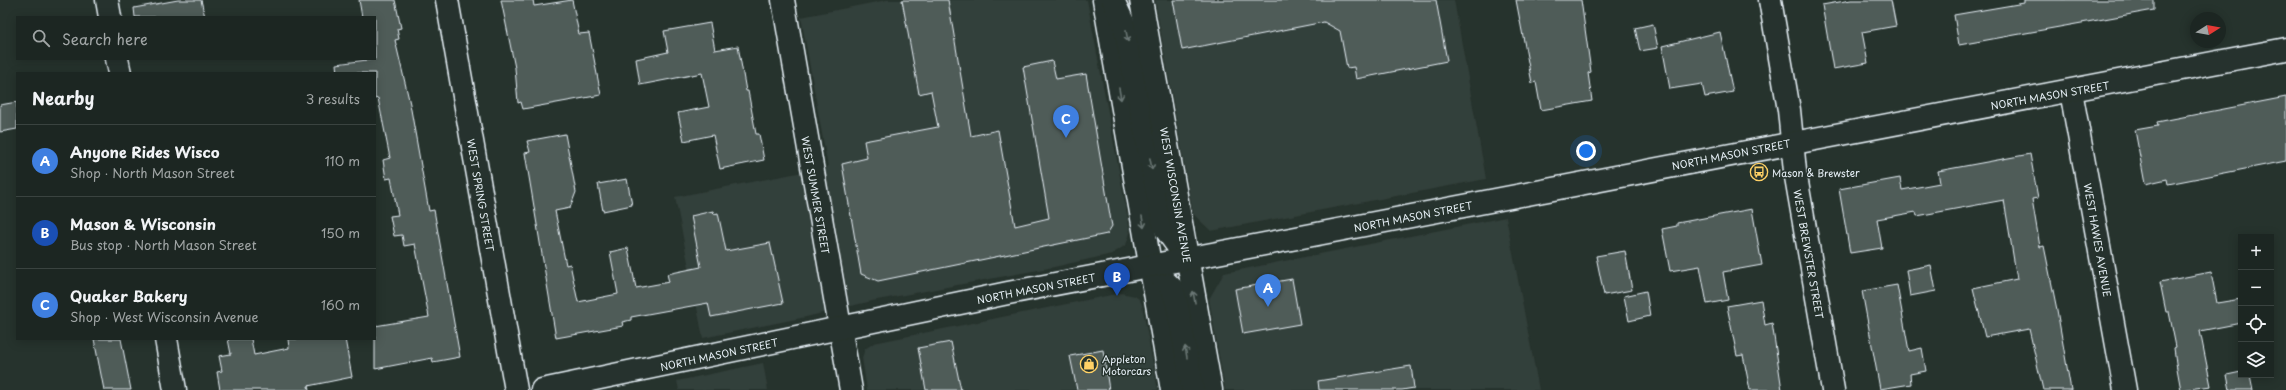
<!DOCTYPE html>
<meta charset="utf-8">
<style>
:root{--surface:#1c2622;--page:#29322f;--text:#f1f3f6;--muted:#a0a5a5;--line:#3a4340;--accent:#ea580c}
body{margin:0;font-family:"Playpen Sans",sans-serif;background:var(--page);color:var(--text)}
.controls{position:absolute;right:12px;bottom:12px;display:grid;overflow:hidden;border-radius:0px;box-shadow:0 2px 10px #0003}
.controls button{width:36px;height:36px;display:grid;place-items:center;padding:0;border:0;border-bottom:1px solid var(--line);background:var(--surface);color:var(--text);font:20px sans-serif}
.compass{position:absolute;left:2190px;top:12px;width:36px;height:36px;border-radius:50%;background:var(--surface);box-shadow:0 2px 10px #0003;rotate:79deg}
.you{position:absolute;left:1586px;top:151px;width:14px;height:14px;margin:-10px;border:3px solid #fff;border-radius:50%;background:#1a73e8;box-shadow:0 0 0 6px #1a73e833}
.badge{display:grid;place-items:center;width:26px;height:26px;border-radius:50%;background:var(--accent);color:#fff;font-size:13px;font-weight:700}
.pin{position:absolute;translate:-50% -33px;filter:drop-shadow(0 1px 2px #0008)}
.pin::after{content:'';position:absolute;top:21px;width:14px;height:12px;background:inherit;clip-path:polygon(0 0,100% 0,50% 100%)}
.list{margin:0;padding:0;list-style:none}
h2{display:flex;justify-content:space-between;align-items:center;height:52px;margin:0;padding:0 16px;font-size:17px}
h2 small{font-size:13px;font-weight:400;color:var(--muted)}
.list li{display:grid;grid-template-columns:26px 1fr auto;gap:12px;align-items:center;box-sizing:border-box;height:72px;padding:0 16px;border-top:1px solid var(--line)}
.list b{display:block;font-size:15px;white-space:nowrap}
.list p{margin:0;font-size:13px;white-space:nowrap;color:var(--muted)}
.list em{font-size:13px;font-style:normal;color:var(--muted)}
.icon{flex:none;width:22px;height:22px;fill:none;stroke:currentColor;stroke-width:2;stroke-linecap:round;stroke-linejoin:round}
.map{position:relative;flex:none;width:2286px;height:390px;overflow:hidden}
.search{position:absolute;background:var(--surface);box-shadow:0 2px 10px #0003;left:16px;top:16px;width:360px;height:44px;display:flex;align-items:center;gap:10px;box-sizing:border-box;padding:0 14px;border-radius:0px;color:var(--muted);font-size:15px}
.panel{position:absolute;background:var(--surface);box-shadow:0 2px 10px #0003;left:16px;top:72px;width:360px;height:268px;border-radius:0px}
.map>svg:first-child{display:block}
.built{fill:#333f3a}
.building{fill:#505c59;stroke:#e8f1f8}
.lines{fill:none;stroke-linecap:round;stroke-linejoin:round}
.minor-casing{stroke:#e8f1f8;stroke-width:25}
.major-casing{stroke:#e8f1f8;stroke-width:25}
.minor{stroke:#26332d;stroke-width:22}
.major{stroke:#26332d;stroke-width:22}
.oneway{stroke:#6a7674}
.labels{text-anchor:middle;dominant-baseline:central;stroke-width:3;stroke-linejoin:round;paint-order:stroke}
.street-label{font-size:10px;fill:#e8f1f8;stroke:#26332d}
.poi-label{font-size:10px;fill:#e8f1f8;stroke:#26332d;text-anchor:start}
</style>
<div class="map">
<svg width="2286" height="390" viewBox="0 0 2286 390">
<rect width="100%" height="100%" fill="#26332d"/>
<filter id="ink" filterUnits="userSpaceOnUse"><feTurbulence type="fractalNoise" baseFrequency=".025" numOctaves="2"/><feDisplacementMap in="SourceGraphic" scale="8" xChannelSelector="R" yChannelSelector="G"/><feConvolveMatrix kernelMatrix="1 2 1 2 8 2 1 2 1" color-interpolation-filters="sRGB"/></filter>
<g filter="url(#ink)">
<g class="built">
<path d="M887,0H1087L1128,219L1130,233L1126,245L1112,254L1054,267L872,301L806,317L703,338L675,197L828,167L801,17Z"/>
<path d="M1155,0H1454L1486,179L1211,231L1193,214Z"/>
<path d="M1506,217L1539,390H1225L1209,299L1224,273Z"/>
<path d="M1121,293L1135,296L1140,300L1142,305L1158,390H867L862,358L865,349L874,343Z"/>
<path d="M763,363L768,390H679L677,381Z"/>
</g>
<g class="building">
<path d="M178,0H201L205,17H135L134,8Z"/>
<path d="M359,0H395L401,28L397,29L399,39L395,40L410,104L429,211L434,210L460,357L433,362L432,358L375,369V326L429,317L415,244L404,246L402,235L394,236L390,216L398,215L391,178L386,179L383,160L390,158L378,98L375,99V73H337L336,64L375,59V17H362Z"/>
<path d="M501,0H533L534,6L572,0L579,34L589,33L601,95L523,109L521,102L518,103L515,68Z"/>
<path d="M902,0H948L971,136L998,130L1015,226L1049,218L1023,67L1052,61L1056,79L1086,74L1111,221L1112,226L1107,234L878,281L861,274L842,164L867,158L864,141L938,127L931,91L919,94Z"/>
<path d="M1173,0H1436L1447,61L1356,79L1354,67L1347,68L1340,31L1324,22L1182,50Z"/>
<path d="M1516,0H1581L1591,72L1588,73L1592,101L1541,110L1536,82L1532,83Z"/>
<path d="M1851,0H1891L1896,26L1862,32L1868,63L1833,69L1822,5Z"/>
<path d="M2024,0H2154V10L1959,45L1954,15L2024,3Z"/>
<path d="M710,23L715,50L738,46L746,91H748L756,134H759L764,160L720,169L713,135L684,141L678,113L709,107L702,73L640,85L636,59L668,52L664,31Z"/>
<path d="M1653,24L1658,48L1640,51L1635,28Z"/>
<path d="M1720,32L1733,92L1705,97L1702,84L1670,89L1662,46Z"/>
<path d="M2286,97V161L2168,184L2167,179L2145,184L2135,130L2158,126L2157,122Z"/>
<path d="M17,102V129L0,132V105Z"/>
<path d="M565,134L576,192L570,208L555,211L566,265L570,264L578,302L618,294L610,252L628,248L636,288L669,282L667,274L701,267L691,216L713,211L714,214L718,213L726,251L770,243L783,303L711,317L708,303L631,317V320L622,322L623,326L556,338L525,153L530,152L527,141Z"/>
<path d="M2030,154L2038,198L2032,199L2040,247L2044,246L2057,310L2071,390H2043L2029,329L1985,337L1973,288L2017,279L2004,200L1917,216L1916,212L1877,219L1882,248L1850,253L1839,189L1900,178L1902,190L1940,183L1938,171Z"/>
<path d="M627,179L632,205L603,211L598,184Z"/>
<path d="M1752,209L1762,265L1723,272L1728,300L1707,304L1700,266L1670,271L1662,229L1677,226V223Z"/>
<path d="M1625,251L1632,290L1604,295L1596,256Z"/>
<path d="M1931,265L1936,291L1910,296L1906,270Z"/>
<path d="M2211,272L2217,303L2241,299V323L2200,331L2211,386L2181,390L2176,363L2174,348L2176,347L2169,312H2166L2160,282Z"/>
<path d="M1292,279L1300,324L1243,334L1235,289Z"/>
<path d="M1897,285L1909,351L1922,348L1926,371L1910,374L1911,384L1880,389L1862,291Z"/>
<path d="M1646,291L1650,316L1629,321L1624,296Z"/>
<path d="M1761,300L1765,325L1772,323L1782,390H1750L1743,355L1737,356L1727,306Z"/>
<path d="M94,339H121L131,390H104Z"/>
<path d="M228,339H251L254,355L289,348L288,339H345L352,377L308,386L309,390H220L217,372L222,371L219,356L231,354Z"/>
<path d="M951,342L961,390H926L918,348Z"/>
<path d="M1103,350L1109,390H1077L1070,356Z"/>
<path d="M1411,366L1414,388L1402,390H1319L1318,381Z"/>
<path d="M2241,372V375H2250L2253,390H2230L2227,375Z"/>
</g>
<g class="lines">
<defs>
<g id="minor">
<path d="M107,0L110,17"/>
<path d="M447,0L516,390"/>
<path d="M783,0L851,390"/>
<path d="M1770,0L1789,110L1795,171L1833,390"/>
<path d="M117,59L120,73"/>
<path d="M2071,91L2125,390"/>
<path d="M166,339L175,390"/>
</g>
<g id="major">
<path d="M1104,0L1172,390"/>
<path d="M1113,0L1124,24L1162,218L1166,230L1184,255"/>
<path d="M1141,0L1211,390"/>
<path d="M1150,266L1172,288L1177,304L1193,390"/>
<path d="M542,390L1008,293L2286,49"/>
</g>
</defs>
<use href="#minor" class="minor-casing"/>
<use href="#major" class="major-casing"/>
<use href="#minor" class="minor"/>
<use href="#major" class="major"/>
</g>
<defs><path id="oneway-shaft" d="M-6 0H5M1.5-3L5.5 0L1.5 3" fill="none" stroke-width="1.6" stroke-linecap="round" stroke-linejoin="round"/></defs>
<g class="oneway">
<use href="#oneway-shaft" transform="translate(1127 36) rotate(79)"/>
<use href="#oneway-shaft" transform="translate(1120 94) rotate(80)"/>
<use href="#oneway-shaft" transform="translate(1151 164) rotate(79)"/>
<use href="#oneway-shaft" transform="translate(1143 222) rotate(80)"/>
<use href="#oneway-shaft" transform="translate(1194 297) rotate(-100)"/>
<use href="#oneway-shaft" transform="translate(1186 352) rotate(-100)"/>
</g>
</g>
<defs>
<symbol id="bus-ring" viewBox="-11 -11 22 22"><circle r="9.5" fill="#26332d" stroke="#ffd166" stroke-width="1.5"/><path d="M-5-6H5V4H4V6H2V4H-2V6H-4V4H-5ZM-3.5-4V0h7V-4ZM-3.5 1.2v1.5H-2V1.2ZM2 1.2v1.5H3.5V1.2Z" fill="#ffd166"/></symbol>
<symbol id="shop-ring" viewBox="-11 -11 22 22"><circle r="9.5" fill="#26332d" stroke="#ffd166" stroke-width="1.5"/><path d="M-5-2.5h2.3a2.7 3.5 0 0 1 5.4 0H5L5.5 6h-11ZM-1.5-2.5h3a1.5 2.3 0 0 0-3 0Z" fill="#ffd166"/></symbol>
</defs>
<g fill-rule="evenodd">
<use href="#bus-ring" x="1749" y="162" width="20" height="20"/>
<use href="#shop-ring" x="1079" y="354" width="20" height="20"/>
</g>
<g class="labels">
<g class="street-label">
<text transform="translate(2050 95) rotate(-10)">NORTH MASON STREET</text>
<text transform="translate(1731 154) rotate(-11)">NORTH MASON STREET</text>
<text transform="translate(481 195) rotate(80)">WEST SPRING STREET</text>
<text transform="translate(816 195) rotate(80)">WEST SUMMER STREET</text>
<text transform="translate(1176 195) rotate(80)">WEST WISCONSIN AVENUE</text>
<text transform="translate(1413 216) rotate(-11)">NORTH MASON STREET</text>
<text transform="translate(2098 240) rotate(80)">WEST HAWES AVENUE</text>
<text transform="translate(1809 254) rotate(80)">WEST BREWSTER STREET</text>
<text transform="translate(1036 288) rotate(-11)">NORTH MASON STREET</text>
<text transform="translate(719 354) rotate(-12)">NORTH MASON STREET</text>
</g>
<g class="poi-label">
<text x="1772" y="172">Mason &amp; Brewster</text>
<text x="1102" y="358">Appleton<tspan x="1102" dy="12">Motorcars</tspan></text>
</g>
</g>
</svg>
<div class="controls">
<button>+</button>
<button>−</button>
<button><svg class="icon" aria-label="locate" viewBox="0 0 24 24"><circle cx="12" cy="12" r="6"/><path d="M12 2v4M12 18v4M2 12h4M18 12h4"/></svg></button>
<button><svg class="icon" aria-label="layers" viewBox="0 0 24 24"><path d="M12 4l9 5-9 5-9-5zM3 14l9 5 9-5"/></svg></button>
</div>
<svg class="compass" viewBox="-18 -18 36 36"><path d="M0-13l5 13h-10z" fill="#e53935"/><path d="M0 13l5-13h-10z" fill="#a0a5a5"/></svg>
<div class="you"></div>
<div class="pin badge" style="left:1268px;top:307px;background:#3f7fe0">A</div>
<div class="pin badge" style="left:1117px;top:296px;background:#1a4fb4">B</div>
<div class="pin badge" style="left:1066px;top:138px;background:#3f7fe0">C</div>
<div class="search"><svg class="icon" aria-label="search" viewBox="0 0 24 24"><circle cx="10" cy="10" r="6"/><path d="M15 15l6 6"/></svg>Search here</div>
<section class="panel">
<h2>Nearby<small>3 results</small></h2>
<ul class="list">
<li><span class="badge" style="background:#3f7fe0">A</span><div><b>Anyone Rides Wisco</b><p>Shop · North Mason Street</p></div><em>110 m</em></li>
<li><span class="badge" style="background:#1a4fb4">B</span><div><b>Mason &amp; Wisconsin</b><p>Bus stop · North Mason Street</p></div><em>150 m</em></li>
<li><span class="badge" style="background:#3f7fe0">C</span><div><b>Quaker Bakery</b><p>Shop · West Wisconsin Avenue</p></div><em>160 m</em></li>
</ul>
</section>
</div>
